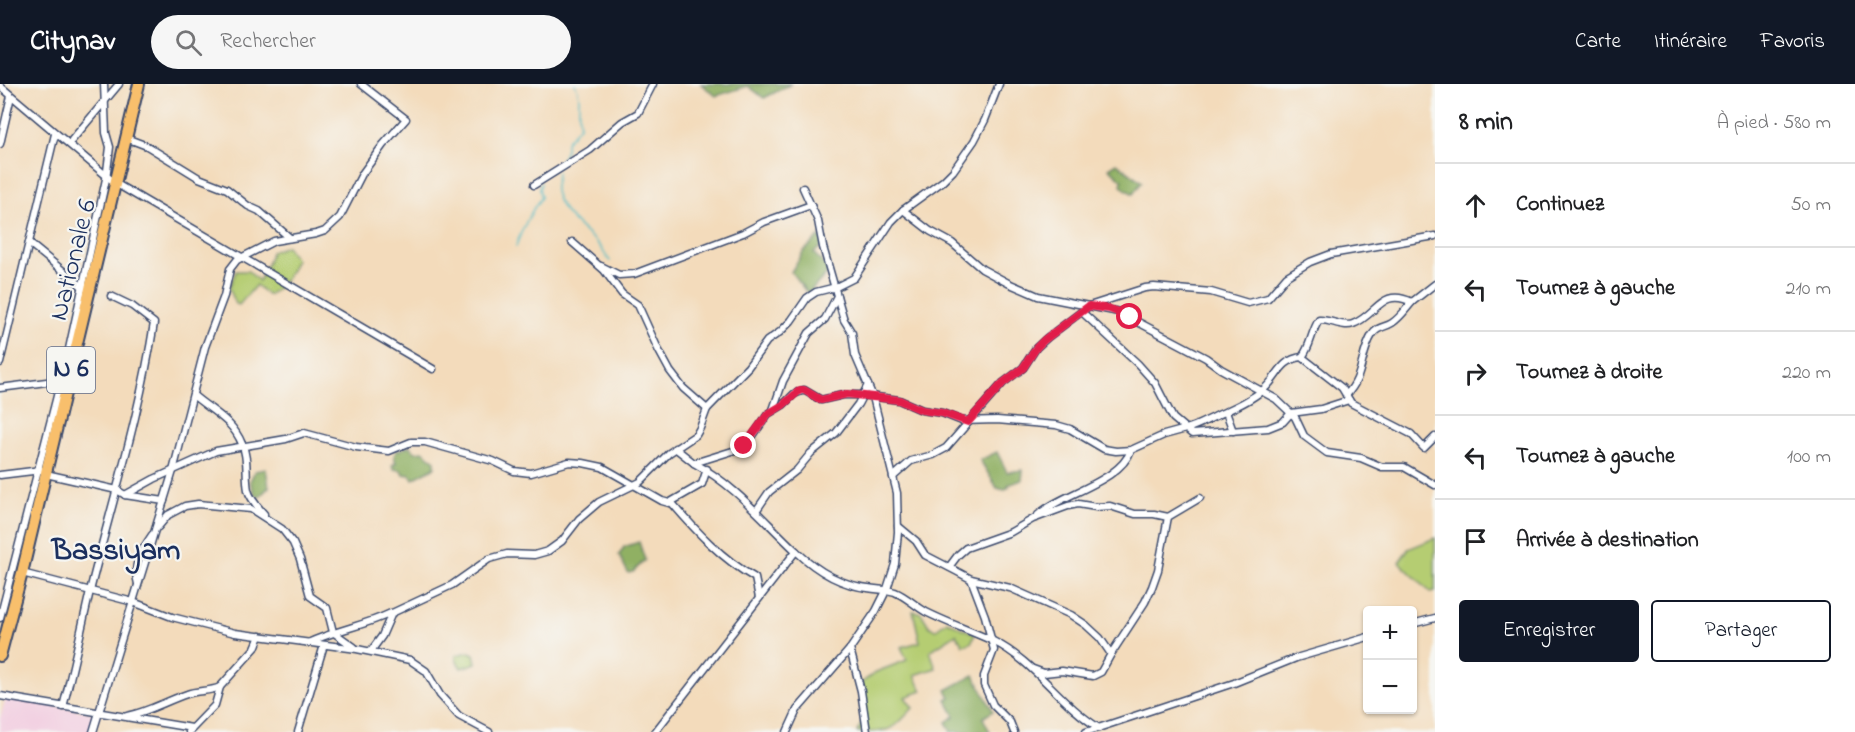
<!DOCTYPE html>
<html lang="fr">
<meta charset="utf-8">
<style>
:root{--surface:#fff;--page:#f6f6f6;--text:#202124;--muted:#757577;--line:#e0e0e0;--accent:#111827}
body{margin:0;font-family:"Indie Flower",sans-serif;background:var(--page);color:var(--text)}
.controls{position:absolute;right:18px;bottom:18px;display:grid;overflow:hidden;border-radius:6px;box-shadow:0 2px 4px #0004}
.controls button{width:54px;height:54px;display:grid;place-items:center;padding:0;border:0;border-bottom:2px solid var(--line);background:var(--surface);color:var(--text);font:30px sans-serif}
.stop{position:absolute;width:18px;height:18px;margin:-14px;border:4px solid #e11d48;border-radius:50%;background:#fff}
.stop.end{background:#e11d48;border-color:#fff;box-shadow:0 2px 6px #0008}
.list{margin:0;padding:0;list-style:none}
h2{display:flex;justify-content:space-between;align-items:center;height:78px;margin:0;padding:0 24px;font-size:26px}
h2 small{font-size:20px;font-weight:400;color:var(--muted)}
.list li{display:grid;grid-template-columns:39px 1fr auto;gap:18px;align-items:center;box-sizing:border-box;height:84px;padding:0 24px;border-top:2px solid var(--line)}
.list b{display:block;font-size:22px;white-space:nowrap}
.list em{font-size:20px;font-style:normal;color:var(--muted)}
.actions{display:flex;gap:12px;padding:18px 24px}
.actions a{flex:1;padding:14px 0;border:2px solid var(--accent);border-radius:6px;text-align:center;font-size:21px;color:var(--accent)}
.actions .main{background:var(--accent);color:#fff}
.icon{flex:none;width:33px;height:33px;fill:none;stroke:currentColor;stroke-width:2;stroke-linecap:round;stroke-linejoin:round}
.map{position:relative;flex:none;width:1435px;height:648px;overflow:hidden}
header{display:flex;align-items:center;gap:36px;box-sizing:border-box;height:84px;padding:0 30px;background:var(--accent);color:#fff}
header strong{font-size:28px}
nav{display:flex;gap:33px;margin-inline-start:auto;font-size:21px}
.search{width:420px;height:54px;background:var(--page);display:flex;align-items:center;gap:15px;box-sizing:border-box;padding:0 21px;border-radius:33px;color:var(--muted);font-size:22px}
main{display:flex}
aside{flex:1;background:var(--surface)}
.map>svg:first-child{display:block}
.built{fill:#f2cfe1}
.green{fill:#b5cd72;stroke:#687e68;stroke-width:1.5}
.forest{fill:#90b064;stroke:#567061;stroke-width:1.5}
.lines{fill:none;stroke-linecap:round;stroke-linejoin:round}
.stream{stroke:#4dbbc6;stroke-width:1.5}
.minor-casing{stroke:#3b496c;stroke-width:9}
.primary-casing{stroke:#3b496c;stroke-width:14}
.minor{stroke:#fff;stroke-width:6}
.primary{stroke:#f8bf6c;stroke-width:10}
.route{stroke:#e11d48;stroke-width:8}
.labels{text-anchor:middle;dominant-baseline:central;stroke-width:4.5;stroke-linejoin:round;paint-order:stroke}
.shield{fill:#f6f6f2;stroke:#5d6b8a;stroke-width:1.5}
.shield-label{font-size:26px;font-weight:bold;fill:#1b2f5e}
.street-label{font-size:27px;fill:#1b2f5e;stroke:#f6f6f2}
.quarter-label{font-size:30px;font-weight:bold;fill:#1b2f5e;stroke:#f6f6f2}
</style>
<header>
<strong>Citynav</strong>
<div class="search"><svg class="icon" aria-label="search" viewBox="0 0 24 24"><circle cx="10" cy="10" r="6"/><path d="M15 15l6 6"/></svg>Rechercher</div>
<nav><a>Carte</a><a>Itinéraire</a><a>Favoris</a></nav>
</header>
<main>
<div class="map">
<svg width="1435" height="648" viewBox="0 0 1435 648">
<rect width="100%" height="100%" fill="#f6f6f2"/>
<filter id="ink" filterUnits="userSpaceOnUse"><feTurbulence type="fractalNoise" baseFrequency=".0167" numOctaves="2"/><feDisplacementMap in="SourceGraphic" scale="12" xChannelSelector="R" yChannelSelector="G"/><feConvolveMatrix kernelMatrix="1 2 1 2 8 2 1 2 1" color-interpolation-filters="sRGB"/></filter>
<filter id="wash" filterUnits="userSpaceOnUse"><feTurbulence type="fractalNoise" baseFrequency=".008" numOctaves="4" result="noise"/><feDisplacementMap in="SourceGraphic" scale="24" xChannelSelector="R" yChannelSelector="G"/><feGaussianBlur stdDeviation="1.35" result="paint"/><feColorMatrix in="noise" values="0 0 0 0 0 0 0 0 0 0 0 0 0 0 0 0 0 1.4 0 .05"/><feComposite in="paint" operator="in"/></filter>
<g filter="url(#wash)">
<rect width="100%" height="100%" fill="#f3dbbb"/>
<path class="built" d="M6,613L99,630L93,648H0V634Z"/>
<g class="green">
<path d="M286,162L296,175C291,188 281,205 268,211L256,201L239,221L236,220L229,204L236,187H248L259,197C263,187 269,179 271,168Z"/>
<path d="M1435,454V507L1430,508L1399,478L1408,465Z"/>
<path d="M913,527L921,529L929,542L935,546L947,537L975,550L971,559L963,561L956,550L930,567L936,584L915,591L922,607L905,613L913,624C891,648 890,648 857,648L864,634L861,599L876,588L907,576L901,563L920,558Z"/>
<path d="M469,568L474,570L476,579L461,584L456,575V571Z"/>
</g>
<g class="forest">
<path d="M701,0H791L764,14L748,2L716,12Z"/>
<path d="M1117,79L1142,98L1133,110L1121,102L1122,96L1109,84Z"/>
<path d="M820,152L823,161L814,169L829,187L808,210L791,188L803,168Z"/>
<path d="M410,362L415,368L423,367L435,377V383L413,395L410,391L403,390L401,386L394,385L392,381L396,379L394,372L396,367Z"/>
<path d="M997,368L1007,388L1023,386L1022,396L1008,401L1009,403L1004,406L997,404L980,376Z"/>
<path d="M266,385L269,403L259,413L255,411L250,397L255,387Z"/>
<path d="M639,458L645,476L633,488L628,489L619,471L624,463Z"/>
<path d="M974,591L993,627L983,634L990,648H950L951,647L946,638L955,632L946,615L950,613L946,606Z"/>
</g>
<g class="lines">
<g class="stream">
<path d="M550,88C558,78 568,72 566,58L580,41C576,26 583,14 575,0"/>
<path d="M557,88C557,95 554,100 555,107C559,128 581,144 596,158C601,163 605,171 610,177"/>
<path d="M516,163C520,148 532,126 541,113L539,105L541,99"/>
</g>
</g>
</g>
<g filter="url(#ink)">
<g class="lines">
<defs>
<g id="minor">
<path d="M0,2L115,99L433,285"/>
<path d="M126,54L147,62L199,94L227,105L248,122L259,127L290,154"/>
<path d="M72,56L119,0"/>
<path d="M0,60L11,12"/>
<path d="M534,101L590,66L622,38L638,29L653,0"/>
<path d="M903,126L930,147L952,159L982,185L1008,199L1038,212L1119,228L1206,274L1221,285L1276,315L1295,333L1304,352L1327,369L1361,374L1382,383H1404L1435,401"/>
<path d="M572,158L604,186L622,210L638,221L658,265L670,287L683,304L707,325"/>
<path d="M29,159L84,204"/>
<path d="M601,182L619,191L634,190L743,149L764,138L811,121"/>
<path d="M1082,228L1138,280L1155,299L1173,334L1186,345C1197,342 1205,337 1216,332C1233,324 1250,317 1264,305C1279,292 1280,276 1302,273C1311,262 1311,248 1319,236C1330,235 1343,244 1353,240C1377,231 1381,203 1412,218L1435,200"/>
<path d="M1302,273L1342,304L1351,319L1411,350L1424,364L1435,353"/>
<path d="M0,279L55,50"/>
<path d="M0,304L62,296"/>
<path d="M193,311C211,327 232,335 242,360C249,375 245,391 248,406C250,415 258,423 264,430"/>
<path d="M1346,311C1364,294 1360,270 1372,251C1378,242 1384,244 1392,239C1400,234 1406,225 1412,218"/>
<path d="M773,326L783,297L809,249L825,235L837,212"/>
<path d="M1226,328L1233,347"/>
<path d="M675,364L694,379L739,365L750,356L768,330L783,321L794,310L804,306L821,316L843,311H862L899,316L922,326L942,329L962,337L997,336L1056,341L1070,345L1104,365L1116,367L1131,366L1164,351L1186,345L1192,350L1268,344L1283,338L1291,329L1321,325L1349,316"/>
<path d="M694,379C736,402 762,435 796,467"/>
<path d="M46,390L117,406L125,411L164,417"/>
<path d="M0,391L41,386"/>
<path d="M893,393L911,377L933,371L946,364L1003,299L1023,284L1036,264L1048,253L1089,222L1145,204L1154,203L1211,208L1248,219L1268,214L1287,192L1310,178L1331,170L1435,152"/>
<path d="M125,411L154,395L216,367L286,355L304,349L356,363L389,367L411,358H425L493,377L514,387L531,389L569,378L583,379L602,383L662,417L669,419L702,400L707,385"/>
<path d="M672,419C696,447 722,475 755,494L759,514"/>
<path d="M756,427L769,408L797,386L811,369L836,349L858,320L868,301"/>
<path d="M1038,431C1062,409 1120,398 1131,366"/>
<path d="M898,442L916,457L925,471L956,487L971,495L1010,504L1071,531L1086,541L1100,554L1111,570"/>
<path d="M158,443L168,431L185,422L198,420L251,425L282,445L293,459L300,475L310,512L327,524L333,548L354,563"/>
<path d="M949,483L958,471L966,464L1011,448L1033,435L1068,422L1078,420L1096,423L1110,422L1135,430H1154L1168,433L1200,414"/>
<path d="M22,489L133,518L172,533L235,549L357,565L410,576L426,587L440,611L459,632L489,648"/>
<path d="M971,495L985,532L994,566L984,592V601L993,621L1010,638L1014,648"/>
<path d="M138,500C132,481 141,467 152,451"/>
<path d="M0,534L69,265L106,95L110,63L106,49L104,0"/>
<path d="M1412,540L1435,534"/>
<path d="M308,559C335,546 364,542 391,529"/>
<path d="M850,565L861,607L867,648"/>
<path d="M371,567L382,552L392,529L452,501L489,475L507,470L534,471L548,467L562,457L579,435L599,418L640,398L669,369L696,351L700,344L707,325L748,283L767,257L780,248L791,237L807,214L816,208L836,203L854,194L891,138L903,126L943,97L953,87L974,57L985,36L999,0"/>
<path d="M1033,585L1044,589L1062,587L1093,592L1101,588L1111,570L1145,518L1152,503L1158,486L1168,433"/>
<path d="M0,612L192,644"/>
<path d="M63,623C73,585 81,546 90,507C112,418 140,330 154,239L132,222L111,212"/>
<path d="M127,632C148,628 166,617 187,610C198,606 209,608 220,603"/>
<path d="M93,648L173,387L205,263L224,212L230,185L237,176L274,157L316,150L325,147L340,133L362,90L383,61L406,35L361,0"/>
<path d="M189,648L215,621L220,603L255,564L260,552"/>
<path d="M298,648L324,561"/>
<path d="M655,648L796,467C817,487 840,501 868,504C878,506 886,505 895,508C907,513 915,522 926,528C948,539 971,547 993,557C1034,577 1060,620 1099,644"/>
<path d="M787,648L797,626L850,565L876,527L887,505L895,480L898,448L897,409L873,313L855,271L852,249L844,236L823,163L818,137L803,104"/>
<path d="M1086,648L1234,599L1296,574L1368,553"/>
</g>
<path id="primary" d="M0,572L22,489L139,0"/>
</defs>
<use href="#minor" class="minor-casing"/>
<use href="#primary" class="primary-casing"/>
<use href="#minor" class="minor"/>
<use href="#primary" class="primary"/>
</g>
</g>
<g class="lines" filter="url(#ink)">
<path class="route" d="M744,362L768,330L783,321L800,306H804L821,316L847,310L899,316L922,326L942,329L968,338L1003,299L1023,284L1036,264L1044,256L1089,222L1110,225L1130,233"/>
</g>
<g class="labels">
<rect class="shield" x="47" y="263" width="48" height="46" rx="4.5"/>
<g class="shield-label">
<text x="71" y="286">N 6</text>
</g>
<g class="street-label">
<text transform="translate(74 176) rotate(-76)">Nationale 6</text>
</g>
<g class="quarter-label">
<text x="116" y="468">Bassiyam</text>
</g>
</g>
</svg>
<div class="controls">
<button>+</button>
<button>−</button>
</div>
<div class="stop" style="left:1130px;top:233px"></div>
<div class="stop end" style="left:744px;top:362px"></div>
</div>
<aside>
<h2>8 min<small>À pied · 580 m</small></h2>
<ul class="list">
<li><svg class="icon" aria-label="ahead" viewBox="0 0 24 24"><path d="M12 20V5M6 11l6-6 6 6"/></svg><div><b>Continuez</b></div><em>50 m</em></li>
<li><svg class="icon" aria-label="left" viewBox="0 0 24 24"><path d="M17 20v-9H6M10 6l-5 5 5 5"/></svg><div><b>Tournez à gauche</b></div><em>210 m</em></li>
<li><svg class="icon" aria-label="right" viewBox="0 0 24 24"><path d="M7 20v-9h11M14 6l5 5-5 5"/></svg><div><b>Tournez à droite</b></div><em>220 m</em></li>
<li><svg class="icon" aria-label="left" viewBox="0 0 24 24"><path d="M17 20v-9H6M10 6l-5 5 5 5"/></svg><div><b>Tournez à gauche</b></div><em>100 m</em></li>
<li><svg class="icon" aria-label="arrive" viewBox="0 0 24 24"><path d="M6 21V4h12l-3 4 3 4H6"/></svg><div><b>Arrivée à destination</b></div></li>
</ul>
<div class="actions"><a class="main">Enregistrer</a><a>Partager</a></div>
</aside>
</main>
